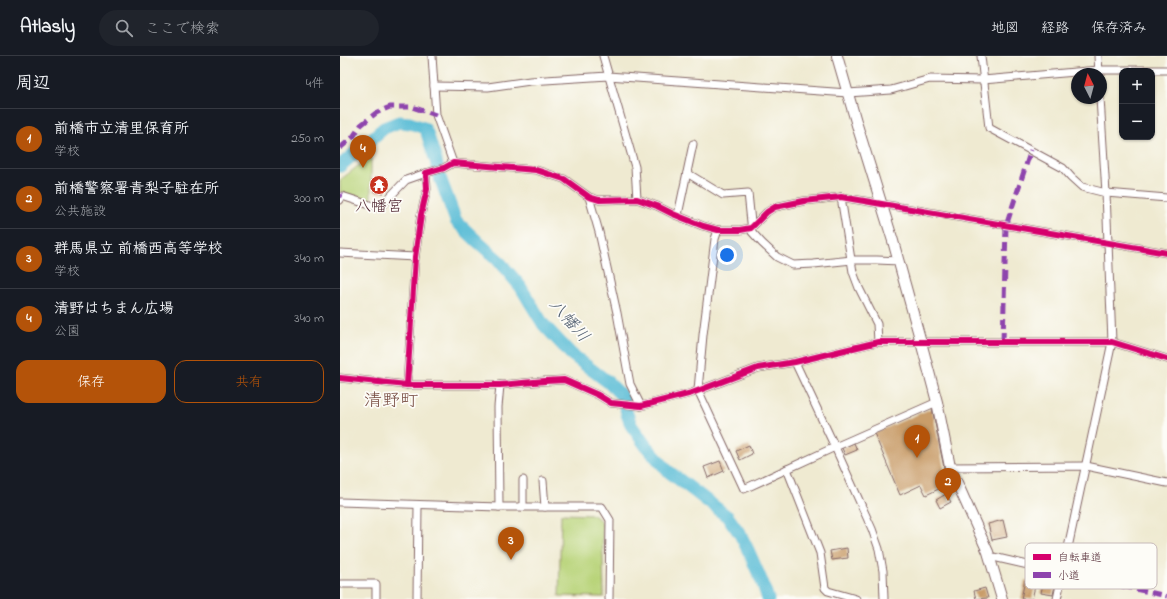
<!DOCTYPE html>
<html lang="ja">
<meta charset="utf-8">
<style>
:root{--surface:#171b24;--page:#20242c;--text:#f1f3f6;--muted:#9ea1a6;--line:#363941;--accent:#b45309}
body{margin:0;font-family:"Indie Flower","Klee One",sans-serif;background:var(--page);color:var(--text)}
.controls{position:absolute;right:12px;top:12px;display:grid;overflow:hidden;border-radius:8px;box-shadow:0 1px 3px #0004}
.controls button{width:36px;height:36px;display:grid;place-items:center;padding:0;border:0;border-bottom:1px solid var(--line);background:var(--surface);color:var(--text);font:20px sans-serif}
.compass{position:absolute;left:731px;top:12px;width:36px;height:36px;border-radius:50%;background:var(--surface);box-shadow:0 1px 3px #0004;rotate:354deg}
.you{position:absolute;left:387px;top:199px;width:14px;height:14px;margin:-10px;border:3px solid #fff;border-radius:50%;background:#1a73e8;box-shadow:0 0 0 6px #1a73e833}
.badge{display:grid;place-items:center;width:26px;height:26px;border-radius:50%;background:var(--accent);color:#fff;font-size:13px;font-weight:700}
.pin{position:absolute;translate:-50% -33px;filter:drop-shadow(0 1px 2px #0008)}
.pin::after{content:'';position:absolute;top:21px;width:14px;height:12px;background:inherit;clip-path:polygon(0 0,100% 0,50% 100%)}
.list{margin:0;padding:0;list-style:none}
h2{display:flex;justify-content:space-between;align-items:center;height:52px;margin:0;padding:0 16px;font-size:17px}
h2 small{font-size:13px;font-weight:400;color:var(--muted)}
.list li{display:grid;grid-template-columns:26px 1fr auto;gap:12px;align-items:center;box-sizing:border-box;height:60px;padding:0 16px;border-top:1px solid var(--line)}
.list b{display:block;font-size:15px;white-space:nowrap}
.list p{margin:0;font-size:13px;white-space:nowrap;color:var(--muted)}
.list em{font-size:13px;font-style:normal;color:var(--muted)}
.actions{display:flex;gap:8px;padding:12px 16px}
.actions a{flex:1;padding:9px 0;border:1px solid var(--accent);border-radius:12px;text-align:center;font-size:14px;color:var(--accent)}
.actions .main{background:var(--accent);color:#fff}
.icon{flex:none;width:22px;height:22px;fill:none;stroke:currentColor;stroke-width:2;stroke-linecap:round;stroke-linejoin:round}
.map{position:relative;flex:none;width:827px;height:543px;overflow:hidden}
header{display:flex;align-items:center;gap:24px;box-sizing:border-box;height:56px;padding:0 20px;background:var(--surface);border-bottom:1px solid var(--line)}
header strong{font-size:19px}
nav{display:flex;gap:22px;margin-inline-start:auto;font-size:14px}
.search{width:280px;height:36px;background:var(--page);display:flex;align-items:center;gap:10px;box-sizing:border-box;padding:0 14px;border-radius:22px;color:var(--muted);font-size:15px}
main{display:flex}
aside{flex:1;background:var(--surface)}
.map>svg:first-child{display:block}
.green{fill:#b9d47a;stroke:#827a52}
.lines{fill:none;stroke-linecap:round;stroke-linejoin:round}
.river{stroke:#57bbd5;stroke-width:13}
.building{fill:#c99d6b}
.street-casing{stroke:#846665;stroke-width:9}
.secondary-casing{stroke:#846665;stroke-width:12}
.street{stroke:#fff;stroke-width:7}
.secondary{stroke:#fff;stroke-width:10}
.quiet{stroke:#8e44ad;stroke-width:5;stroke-dasharray:10 5;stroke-linecap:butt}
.cycleway-casing{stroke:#fdfcf7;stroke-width:8}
.cycleway{stroke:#d6006c;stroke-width:6}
.labels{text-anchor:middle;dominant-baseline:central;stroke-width:3.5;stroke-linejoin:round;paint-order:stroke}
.poi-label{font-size:16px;fill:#4a1f2b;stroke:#fdfcf7}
.water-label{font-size:17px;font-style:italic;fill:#4f5d6f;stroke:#fdfcf7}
.quarter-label{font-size:18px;fill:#764b41;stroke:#fdfcf7}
.key{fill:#fdfcf7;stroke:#c7baba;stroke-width:1}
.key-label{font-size:11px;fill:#4a1f2b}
</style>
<header>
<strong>Atlasly</strong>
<div class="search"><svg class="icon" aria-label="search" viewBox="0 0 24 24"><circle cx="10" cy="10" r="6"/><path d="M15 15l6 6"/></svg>ここで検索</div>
<nav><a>地図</a><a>経路</a><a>保存済み</a></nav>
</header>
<main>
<aside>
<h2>周辺<small>4件</small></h2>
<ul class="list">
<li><span class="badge">1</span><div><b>前橋市立清里保育所</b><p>学校</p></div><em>250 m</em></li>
<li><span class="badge">2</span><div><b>前橋警察署青梨子駐在所</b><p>公共施設</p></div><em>300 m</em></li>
<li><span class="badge">3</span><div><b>群馬県立 前橋西高等学校</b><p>学校</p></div><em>340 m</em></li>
<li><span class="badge">4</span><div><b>清野はちまん広場</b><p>公園</p></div><em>340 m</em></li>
</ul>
<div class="actions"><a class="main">保存</a><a>共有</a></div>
</aside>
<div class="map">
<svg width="827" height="543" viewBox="0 0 827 543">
<rect width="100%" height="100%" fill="#fdfcf7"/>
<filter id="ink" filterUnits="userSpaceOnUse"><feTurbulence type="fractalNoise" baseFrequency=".025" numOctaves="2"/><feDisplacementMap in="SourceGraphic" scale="8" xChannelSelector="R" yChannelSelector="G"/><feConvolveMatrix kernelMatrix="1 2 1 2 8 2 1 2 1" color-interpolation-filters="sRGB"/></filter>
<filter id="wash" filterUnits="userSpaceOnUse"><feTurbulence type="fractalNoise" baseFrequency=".012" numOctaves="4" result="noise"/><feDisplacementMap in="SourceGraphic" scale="16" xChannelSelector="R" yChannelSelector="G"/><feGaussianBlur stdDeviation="0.9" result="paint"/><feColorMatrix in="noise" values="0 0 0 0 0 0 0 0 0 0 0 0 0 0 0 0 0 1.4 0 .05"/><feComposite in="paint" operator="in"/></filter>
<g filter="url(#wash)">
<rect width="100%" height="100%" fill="#efead1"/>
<g class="green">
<path d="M31,100V144L0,136V124Z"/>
<path d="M221,458L254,459L262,466L264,541L219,540Z"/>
</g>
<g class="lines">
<path class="river" d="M0,110L44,72L59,66L70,67L84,72L87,77L96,105L99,119L116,165L138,186L157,203L180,230L203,268L231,298L268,326L284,342L287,358L291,369L306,390L328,415L388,461L400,478L409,496L423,528L428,543"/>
</g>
<g id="blocks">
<g class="building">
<path d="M36,121H44L43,137L35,136Z"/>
<path d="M592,352L605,417L599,420L605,430L586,439L581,429L560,439L534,377Z"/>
<path d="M514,387L517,394L505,399L502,392Z"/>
<path d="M409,389L412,398L400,404L396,395Z"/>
<path d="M380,405L384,415L368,422L364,411Z"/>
<path d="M606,438L611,446L600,452L596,444Z"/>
<path d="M663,464L667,481L652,484L648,468Z"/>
<path d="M507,492L508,502L492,504L490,495Z"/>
<path d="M705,518L717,520L713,539L701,537Z"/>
<path d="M685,524L696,526L692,543H681Z"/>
<path d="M645,532L648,542L636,543L634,535Z"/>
</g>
</g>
</g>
<g filter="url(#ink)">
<use href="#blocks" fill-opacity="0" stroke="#846665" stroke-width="1"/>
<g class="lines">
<defs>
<g id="street">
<path d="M92,0L96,59L113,107"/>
<path d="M263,0L295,111L297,143"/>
<path d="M641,0L649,72L723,112L731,121L742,131L766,137L827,142"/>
<path d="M758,0L759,18"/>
<path d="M94,30L148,31L190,25L268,20L508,37L551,34L590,23L643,24L759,14H827"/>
<path d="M347,117L383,139L408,137L412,176L422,187L437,201L453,209L474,208L512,204H537L559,205"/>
<path d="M249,141L259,176L277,257L290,328L301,350"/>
<path d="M501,141L513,216L519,232L537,268L538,286"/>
<path d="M0,144L2,140L39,152L66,124L86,117"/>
<path d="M338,159L353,88"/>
<path d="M378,174L375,183L363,279L358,334L404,433L495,391L597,346"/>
<path d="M0,197L75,201"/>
<path d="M455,306L495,391L532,473L539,493L543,515L544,543"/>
<path d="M0,322L67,329H160L205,325L224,324L258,339L271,347L301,350L352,337L418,312L455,306L538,286H772L827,303"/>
<path d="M67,329L75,201L81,159L87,133L86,117L104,112L113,107L196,114L224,123L249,141L259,144L297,143L317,150L333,158L363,170L378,174H400L411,172L427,156L435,151L464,145L501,141L827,197"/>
<path d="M610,411L746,410L827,427"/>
<path d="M447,413L480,497L485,532L488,535L516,543"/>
<path d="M203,425L205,451"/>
<path d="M0,446L159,451H262L270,464L269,543"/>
<path d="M159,451L158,351L160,329"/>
<path d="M183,451V424"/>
<path d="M649,500L723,517"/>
<path d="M0,528H36V543"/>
<path d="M77,543L78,449"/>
<path d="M717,543L772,286L766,137L760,42"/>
</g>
<path id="secondary" d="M497,0L517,69L553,185L581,286L597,346L610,411L648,496L662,543"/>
</defs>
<use href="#street" class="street-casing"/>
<use href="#secondary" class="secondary-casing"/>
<use href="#street" class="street"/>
<use href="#secondary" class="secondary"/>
<g class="quiet">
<path d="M0,92L13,81L21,69L36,57L50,51H72L96,59"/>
<path d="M0,139L2,140"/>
<path d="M663,286L666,170L691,94"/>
<path d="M723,517L827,540"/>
</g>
<defs>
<g id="cycleway">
<path d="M0,322L67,329H160L205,325L224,324L258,339L271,347L301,350L352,337L418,312L455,306L538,286H772L827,303"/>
<path d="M67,329L75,201L81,159L87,133L86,117L104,112L113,107L196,114L224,123L249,141L259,144L297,143L317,150L333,158L363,170L378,174H400L411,172L427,156L435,151L464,145L501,141L827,197"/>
</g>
</defs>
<use href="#cycleway" class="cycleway-casing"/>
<use href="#cycleway" class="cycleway"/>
</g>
</g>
<defs>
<symbol id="temple-disc" viewBox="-11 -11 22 22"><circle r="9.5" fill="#c8321e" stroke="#fdfcf7"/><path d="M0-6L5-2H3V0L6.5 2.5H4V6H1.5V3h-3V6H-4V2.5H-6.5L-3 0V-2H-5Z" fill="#fff"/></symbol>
</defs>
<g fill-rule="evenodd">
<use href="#temple-disc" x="28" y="118" width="22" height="22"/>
</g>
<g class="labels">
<g class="poi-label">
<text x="39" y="151">八幡宮</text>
</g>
<g class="water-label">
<text transform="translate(229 265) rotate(49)">八幡川</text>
</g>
<g class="quarter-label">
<text x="51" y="346">清野町</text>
</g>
</g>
<rect x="685" y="487" width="132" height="46" rx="6" class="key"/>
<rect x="693" y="498" width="18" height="6" fill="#d6006c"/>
<rect x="693" y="516" width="18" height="6" fill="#8e44ad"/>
<g class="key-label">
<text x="718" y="505">自転車道</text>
<text x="718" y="523">小道</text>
</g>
</svg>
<div class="controls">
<button>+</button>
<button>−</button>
</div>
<svg class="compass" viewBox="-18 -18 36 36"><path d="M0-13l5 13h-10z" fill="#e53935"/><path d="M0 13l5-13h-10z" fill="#9ea1a6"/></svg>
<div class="you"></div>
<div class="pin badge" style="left:577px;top:402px">1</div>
<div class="pin badge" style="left:608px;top:445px">2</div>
<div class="pin badge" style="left:171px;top:504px">3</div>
<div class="pin badge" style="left:23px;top:112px">4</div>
</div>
</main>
